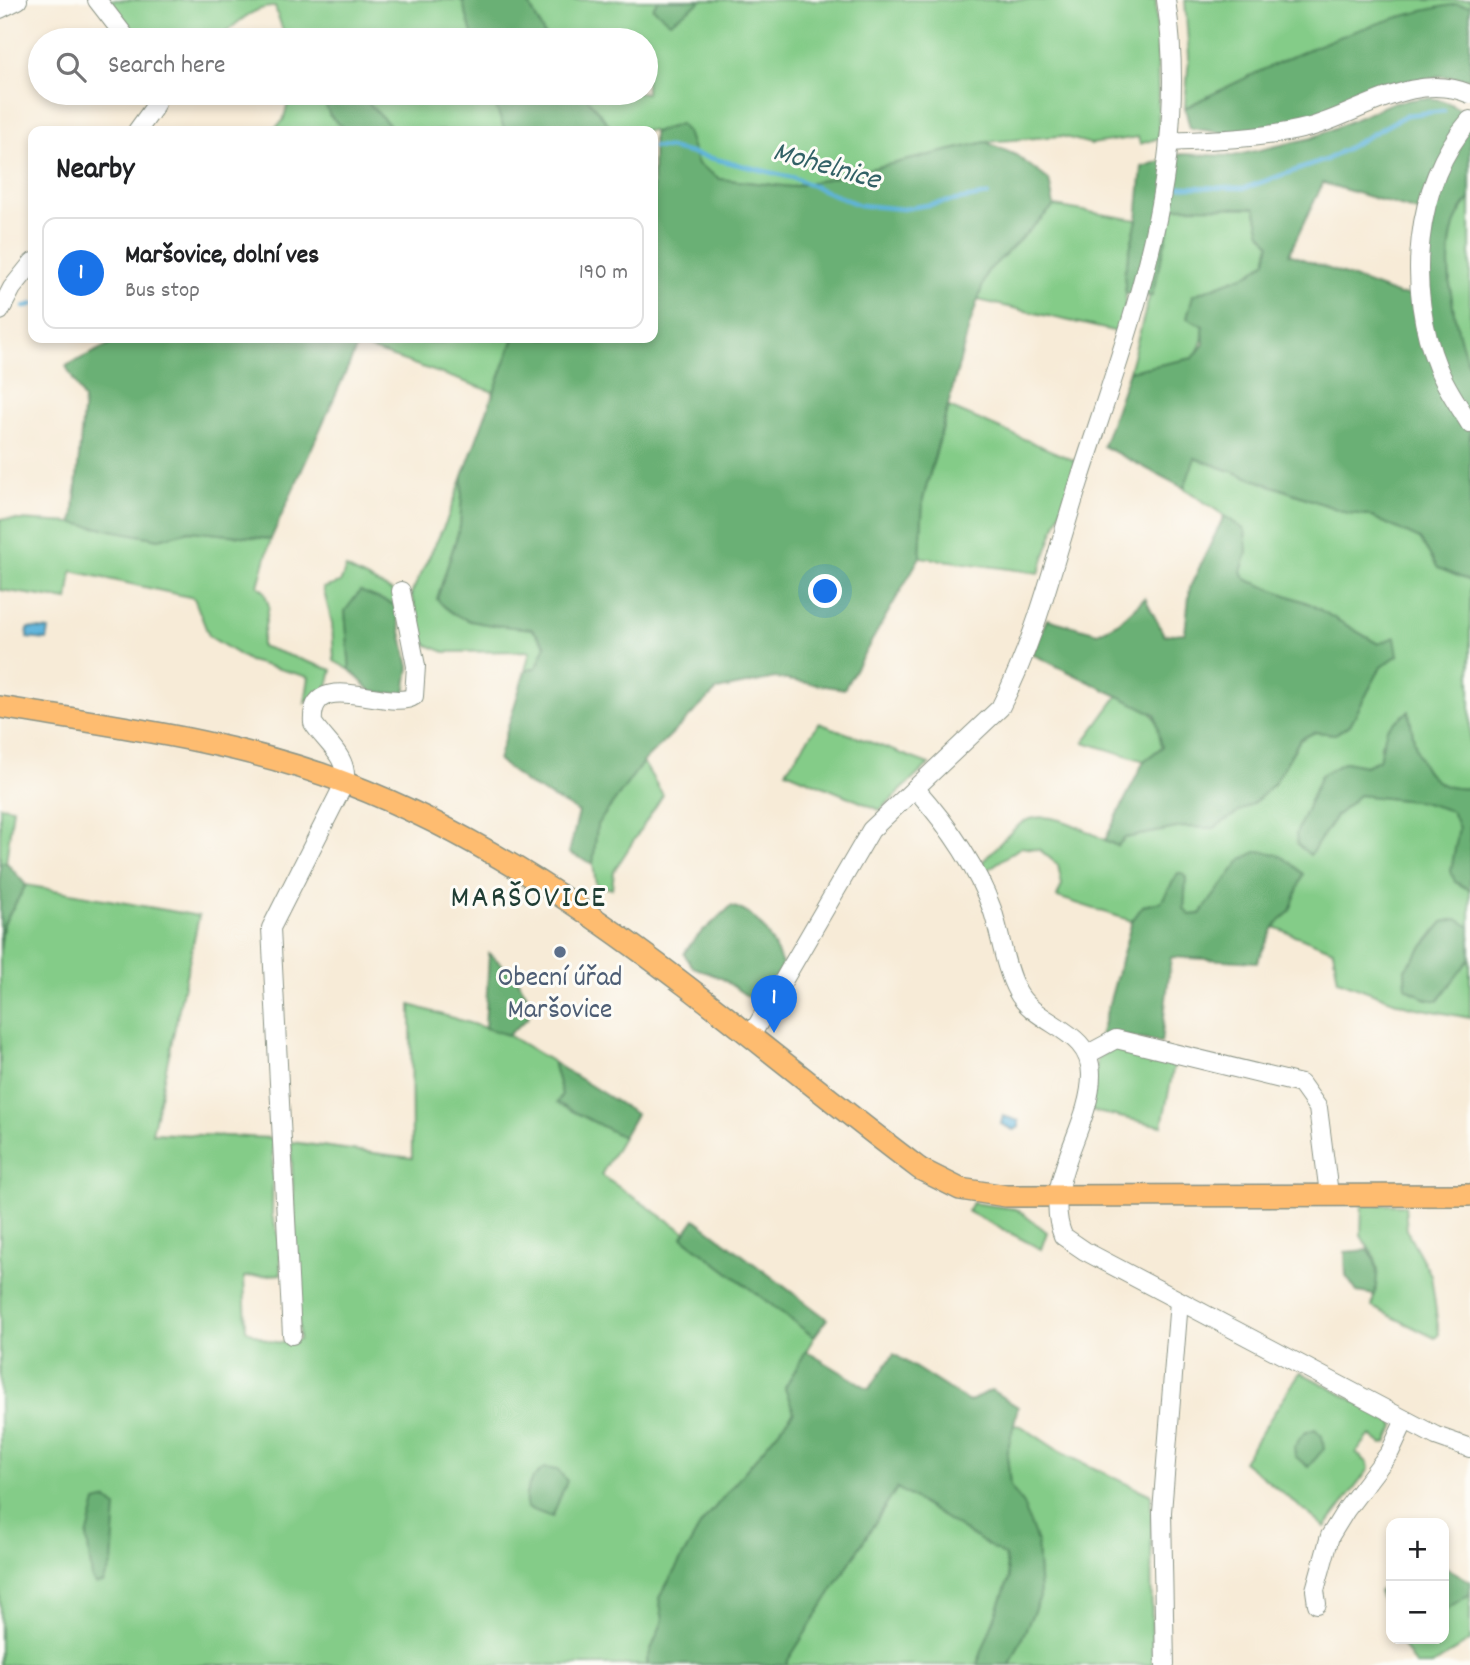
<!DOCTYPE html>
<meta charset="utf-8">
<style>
:root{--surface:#fff;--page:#f2f2f2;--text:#202124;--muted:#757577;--line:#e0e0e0;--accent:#1a73e8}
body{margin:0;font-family:Dekko,sans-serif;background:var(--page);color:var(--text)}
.controls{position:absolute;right:21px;bottom:21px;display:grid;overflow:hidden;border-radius:14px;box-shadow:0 4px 10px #0003}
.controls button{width:63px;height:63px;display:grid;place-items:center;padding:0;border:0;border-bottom:2px solid var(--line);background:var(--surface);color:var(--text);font:35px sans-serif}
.you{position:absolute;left:826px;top:592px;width:24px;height:24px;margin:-18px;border:5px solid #fff;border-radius:50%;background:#1a73e8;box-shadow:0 0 0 10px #1a73e833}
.badge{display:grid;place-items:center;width:46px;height:46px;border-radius:50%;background:var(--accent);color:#fff;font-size:23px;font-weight:700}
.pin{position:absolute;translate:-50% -58px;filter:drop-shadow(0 2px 4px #0008)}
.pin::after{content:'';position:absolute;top:37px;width:24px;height:21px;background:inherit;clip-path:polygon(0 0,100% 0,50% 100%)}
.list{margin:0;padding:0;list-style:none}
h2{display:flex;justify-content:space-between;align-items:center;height:91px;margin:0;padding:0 28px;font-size:30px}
h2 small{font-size:23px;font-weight:400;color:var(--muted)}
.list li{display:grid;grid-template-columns:46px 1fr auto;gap:21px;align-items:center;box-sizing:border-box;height:112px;margin:0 14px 14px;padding:0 14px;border:2px solid var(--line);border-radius:14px}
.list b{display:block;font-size:26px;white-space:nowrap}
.list p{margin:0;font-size:23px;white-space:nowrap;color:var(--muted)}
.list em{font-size:23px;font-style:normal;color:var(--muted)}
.icon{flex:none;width:38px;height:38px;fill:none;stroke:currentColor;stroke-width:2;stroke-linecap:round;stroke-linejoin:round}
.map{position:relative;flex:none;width:1470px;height:1665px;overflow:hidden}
.search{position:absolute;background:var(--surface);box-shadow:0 4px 10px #0003;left:28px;top:28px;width:630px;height:77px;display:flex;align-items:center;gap:18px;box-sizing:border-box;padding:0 24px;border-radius:38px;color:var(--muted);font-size:26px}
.panel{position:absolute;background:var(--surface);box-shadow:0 4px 10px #0003;left:28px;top:126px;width:630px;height:217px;border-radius:14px}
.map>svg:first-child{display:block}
.green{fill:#84cc88;stroke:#52845e;stroke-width:2}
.forest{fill:#6bb074;stroke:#457654;stroke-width:2;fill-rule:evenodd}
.water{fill:#5eb4db;stroke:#3e7888;stroke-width:2}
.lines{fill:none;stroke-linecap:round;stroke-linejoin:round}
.stream{stroke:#5eb4db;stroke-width:4.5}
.minor-casing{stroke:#8b9486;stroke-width:20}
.major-casing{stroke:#8b9486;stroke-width:24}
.minor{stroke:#fff;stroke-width:18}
.major{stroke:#febc70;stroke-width:21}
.service-dot{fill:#5c6f8a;stroke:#fdfcf7;stroke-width:2.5}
.labels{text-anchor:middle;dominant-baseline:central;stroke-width:6;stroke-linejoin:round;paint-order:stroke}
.service-label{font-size:28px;fill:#4e5e75;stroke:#fdfcf7}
.water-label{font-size:30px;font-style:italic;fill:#326166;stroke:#fdfcf7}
.quarter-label{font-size:32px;letter-spacing:2px;fill:#1f3d34;stroke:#fdfcf7}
</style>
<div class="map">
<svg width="1470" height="1665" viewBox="0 0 1470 1665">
<rect width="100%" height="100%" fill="#fdfcf7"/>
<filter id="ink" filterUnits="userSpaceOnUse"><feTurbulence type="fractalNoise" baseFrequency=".0143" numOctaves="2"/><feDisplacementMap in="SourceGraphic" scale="14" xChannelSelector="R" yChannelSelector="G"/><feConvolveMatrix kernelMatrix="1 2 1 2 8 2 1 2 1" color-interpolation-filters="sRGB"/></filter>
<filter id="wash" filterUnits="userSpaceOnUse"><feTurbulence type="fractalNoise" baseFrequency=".00686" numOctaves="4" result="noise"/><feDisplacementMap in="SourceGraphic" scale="28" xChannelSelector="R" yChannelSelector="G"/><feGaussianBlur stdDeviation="1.57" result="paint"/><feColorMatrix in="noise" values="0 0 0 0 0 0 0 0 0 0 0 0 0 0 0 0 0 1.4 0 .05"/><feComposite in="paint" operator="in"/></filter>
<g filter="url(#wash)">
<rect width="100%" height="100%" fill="#f7ebd7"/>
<g class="green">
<path d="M105,0H462L474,40H286L275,7C253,5 233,27 217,40H139L119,21Z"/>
<path d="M527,0H658L653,8L700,0H1156L1159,138L1140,144L1138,137L1091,144L1061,136L986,142L792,187L720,179L698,164L692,149L653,131L613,130L583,93H646V40H547Z"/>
<path d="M1185,0H1470V6C1408,0 1245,78 1185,108L1189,56Z"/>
<path d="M291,93H328L329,115L347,131H271L283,121Z"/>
<path d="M359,93H491L505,131H395Z"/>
<path d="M1470,199V368C1453,327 1433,233 1470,199Z"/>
<path d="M1054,206L1137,220L1124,274L1126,294L1122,333L978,300L987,272Z"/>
<path d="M1242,206L1255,208L1261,233L1270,244L1266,261L1251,273L1193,295C1201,321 1211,335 1193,358L1129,371L1174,207Z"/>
<path d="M361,338H420L421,342H445L446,338H514L494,392L358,345Z"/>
<path d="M949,407L1078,462L1039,573L920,557L923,499Z"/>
<path d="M1194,458L1348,513L1368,515L1420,539L1438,568L1470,581V788C1420,793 1415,750 1409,712L1381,743L1380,760L1365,766L1345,762L1310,855L1336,816L1359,795L1422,802L1452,811L1459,828L1451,871L1456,882L1470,890V927L1457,919L1443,922L1405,969L1406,987L1414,993L1438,1000L1470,958V1018L1407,1006L1338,980L1333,950L1274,927L1290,911L1242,859L1200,914L1190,915L1184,910L1186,878L1161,902L1143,906L1132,921L1057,897L1062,885L1058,865L1040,850L1021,847L984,872L980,864C993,852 1005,836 1019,825C1047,803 1090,834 1117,846L1125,838L1182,827L1214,828L1274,784L1300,740L1315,732L1335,734L1350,725L1381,667L1398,655L1310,604L1247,580L1241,572L1247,552L1245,530L1184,488Z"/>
<path d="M463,476L460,526L437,599L470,621L532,629L546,645L537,667L525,671L530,651L445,652L425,644L411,594L446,522Z"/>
<path d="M0,519L73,523L159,539L189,531L271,539L258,586L264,591L269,606L261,646L332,670L328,687L305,703L309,677L249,661L209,636L194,598L72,571L68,600L0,590Z"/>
<path d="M346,568L396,593L395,605L345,611L350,670L334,661L332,623L323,588L340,583Z"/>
<path d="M1119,694C1149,711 1159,709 1162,747L1144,761L1084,742Z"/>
<path d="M819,723L929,764L880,810L786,771Z"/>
<path d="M643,762L663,795L614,871L612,889L596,885L593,864L597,825Z"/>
<path d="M0,806L13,808L6,862L0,863Z"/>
<path d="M26,885L199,916L152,1133L273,1138L272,1216L279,1237L281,1274L244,1277L246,1329C265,1341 277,1346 299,1340L291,1142L412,1158L411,1005L508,1035L553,1062L562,1094L558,1103L623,1137L601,1175L685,1232L682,1237L814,1337L785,1388L794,1412L702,1523L659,1598L663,1620L647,1660L648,1665H0V950L3,925Z"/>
<path d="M1117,1044L1175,1060L1162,1126L1091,1111L1097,1059Z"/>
<path d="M972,1203L1016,1209L1047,1232L1041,1249L967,1211Z"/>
<path d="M1362,1204L1405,1205L1407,1231L1431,1275L1439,1334L1435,1338L1372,1307L1378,1270L1375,1258L1361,1236Z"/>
<path d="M1300,1372L1391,1420L1394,1427L1387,1443L1382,1444L1370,1435L1356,1453L1368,1463L1369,1469L1325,1527L1243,1461Z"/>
<path d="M1011,1425L1021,1426L1062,1453L1151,1495L1152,1665H1010L1040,1597L1037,1542L1010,1487L1007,1453Z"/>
<path d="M897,1488L1005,1555L1009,1579L977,1665H785Z"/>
<path d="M1470,1594V1641L1432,1665H1415L1399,1639H1444V1610Z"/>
</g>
<g class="forest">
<path d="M462,0H527L547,40H474Z"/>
<path d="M658,0H700V2L670,22L653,8Z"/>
<path d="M1457,4L1470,6V79L1440,76L1404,83L1320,114L1231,134L1190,128L1185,108C1272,64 1361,20 1457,4Z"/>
<path d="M328,93H359L395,131H347C334,120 320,110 328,93Z"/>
<path d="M491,93H583L613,130L631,131H505Z"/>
<path d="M1424,98C1443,98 1455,105 1470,117V199C1433,233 1453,327 1470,368V581L1438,568L1420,539L1368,515L1348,513L1195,458L1184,488L1103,446L1129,371L1193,358L1204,344L1203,326L1187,318L1193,295L1251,273L1266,261L1270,244L1261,233L1255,208L1174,207L1152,296L1126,294L1124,274L1137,220L1142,167L1181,154L1233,156L1312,138L1394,102ZM1323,183L1434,216L1427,258L1428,294L1399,295L1289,254Z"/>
<path d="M680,124L687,132L698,164L720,179L792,187L986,142L1016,155L1049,180L1054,206L987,272L969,327L923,499L920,557L844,689L775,678L717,690L643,762L597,825L593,864L569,853L579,812L526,783L498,760L525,671L537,667L546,645L532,629C497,624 459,628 437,599L460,527L463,476L514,338H653V133Z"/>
<path d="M122,338H361L271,539L189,531L159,539L73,523L84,400L66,366Z"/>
<path d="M1224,516L1245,530L1247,552L1241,572L1247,580L1310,604L1378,644L1395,637L1398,655L1381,667L1350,725L1335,734L1315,732L1300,739L1274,784L1256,801L1214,828L1182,827L1125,838L1117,846L1105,840L1144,761L1162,747L1155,714L1032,654L1047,619L1098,633L1119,622L1145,598L1164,635L1185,633L1190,587Z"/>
<path d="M360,591L395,605L409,667L405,694L372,692L350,670L345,611Z"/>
<path d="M1409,711C1415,749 1420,793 1470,788V890L1455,882L1451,871L1459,828L1452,811L1422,802L1359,795L1336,816L1310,855L1297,844L1296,834L1321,775L1345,762L1365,766L1379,760L1387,728Z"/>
<path d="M1258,851C1279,852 1288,859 1303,874L1290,911L1274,927L1257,962L1171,957L1161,1043L1115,1034L1100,1036L1132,921L1143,906L1161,902L1178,873H1182L1186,878L1184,909L1190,915L1200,914L1242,859Z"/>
<path d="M6,862L26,885L3,925L0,950V863Z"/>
<path d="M731,906C759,913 772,939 782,964L771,993L757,1003L721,978L693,967L684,954C696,933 715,923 731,906Z"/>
<path d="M1457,919L1470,927V958L1438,1001L1426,999L1406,987L1405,969L1443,922Z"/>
<path d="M489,953L517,978L532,1005L527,1019L508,1035L485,1028Z"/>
<path d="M553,1062L636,1114L623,1137L557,1103L562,1094Z"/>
<path d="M695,1219L827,1319L814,1337L682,1237Z"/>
<path d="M1368,1250C1380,1264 1377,1277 1375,1295L1357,1292L1346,1276L1345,1252Z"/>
<path d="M806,1351L869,1389L894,1354L969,1402L991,1390L1018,1407L1007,1453L1010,1486L1023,1504L1037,1542L1040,1597L1010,1665H977L1009,1579L1005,1556L897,1488L785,1665H648L647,1660L663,1620L659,1598L702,1523L794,1412L785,1388Z"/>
<path d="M1315,1429L1322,1436L1324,1449L1308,1467L1295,1456L1294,1447L1304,1433Z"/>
<path d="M544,1468L558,1470L567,1481L552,1517L527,1508C522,1491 531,1478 544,1468Z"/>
<path d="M107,1499L116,1507L112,1563L103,1583L96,1584L92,1579L87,1537L96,1502Z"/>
<path d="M1444,1566L1470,1581V1594L1444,1610Z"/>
<path d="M1391,1578V1621L1379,1592Z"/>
</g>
<g class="water">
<path d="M28,628L49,630L47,640L27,638Z"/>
<path d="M1003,1116L1019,1121V1127L1014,1130L1001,1124Z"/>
</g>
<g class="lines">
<g class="stream">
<path d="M653,147L669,148L794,178L859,205L903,209L988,195"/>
<path d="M1179,187L1245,188L1326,160L1406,115L1444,111"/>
<path d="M24,307L33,304"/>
</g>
</g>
</g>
<g filter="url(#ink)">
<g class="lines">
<defs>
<g id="minor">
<path d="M97,0L128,40"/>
<path d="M0,9L18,0"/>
<path d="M1470,120C1413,185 1406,291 1438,368C1446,388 1459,406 1470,424"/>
<path d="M137,131L153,109L159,93"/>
<path d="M1170,142C1217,139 1264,139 1310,127C1361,113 1415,70 1470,94"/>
<path d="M0,311L12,288L33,262"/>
<path d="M915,788C946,823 976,865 992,909C1001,935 1004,967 1017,991C1036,1027 1091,1028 1091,1075C1091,1129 1041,1181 1063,1236L1085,1251L1436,1436L1470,1448"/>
<path d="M751,1036L871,830L1000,708C1037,637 1055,557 1079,482C1130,324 1192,169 1166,0"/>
<path d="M1088,1054L1116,1039L1301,1084L1318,1108L1329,1194"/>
<path d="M292,1335L271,928L345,782C348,756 326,743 313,723C309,665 390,713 414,696L416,666L401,591"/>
<path d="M1317,1604L1315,1590L1330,1536L1346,1510L1390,1452L1405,1420"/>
<path d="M1165,1665L1162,1512L1179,1301"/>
</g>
<path id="major" d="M0,707C115,726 237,741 346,783C564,866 736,1031 920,1169L960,1189L1006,1196L1470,1195"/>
</defs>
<use href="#minor" class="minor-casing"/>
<use href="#major" class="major-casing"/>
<use href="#minor" class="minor"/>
<use href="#major" class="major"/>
</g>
</g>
<circle class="service-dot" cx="560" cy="952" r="7"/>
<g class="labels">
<g class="service-label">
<text x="560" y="980">Obecní úřad<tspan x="560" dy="32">Maršovice</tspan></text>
</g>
<g class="water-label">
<text transform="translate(826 168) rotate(16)">Mohelnice</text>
</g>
<g class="quarter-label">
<text x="529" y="900">MARŠOVICE</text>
</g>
</g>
</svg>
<div class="controls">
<button>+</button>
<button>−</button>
</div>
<div class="you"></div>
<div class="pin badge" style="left:774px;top:1033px">1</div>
<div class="search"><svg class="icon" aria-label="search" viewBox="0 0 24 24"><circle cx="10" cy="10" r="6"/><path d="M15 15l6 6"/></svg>Search here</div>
<section class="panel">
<h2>Nearby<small></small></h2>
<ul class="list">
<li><span class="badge">1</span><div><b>Maršovice, dolní ves</b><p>Bus stop</p></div><em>190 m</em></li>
</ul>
</section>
</div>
